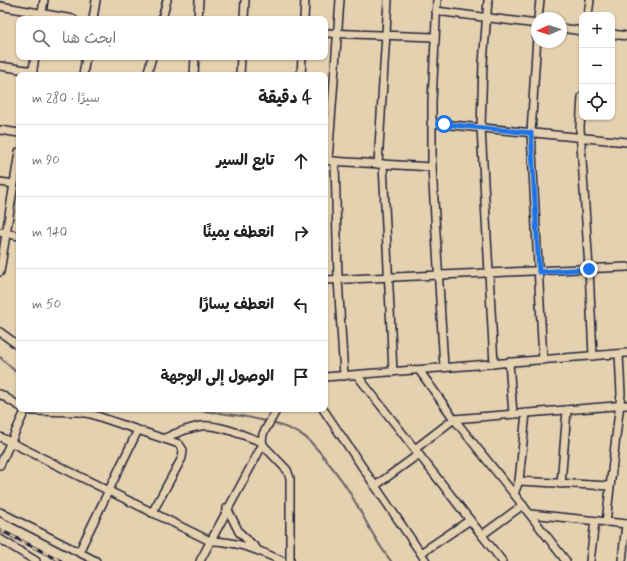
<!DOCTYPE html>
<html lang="ar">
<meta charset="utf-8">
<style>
:root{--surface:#fff;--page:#f6f6f6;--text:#222;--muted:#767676;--line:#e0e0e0}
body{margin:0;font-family:Mynerve,"Playpen Sans Arabic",sans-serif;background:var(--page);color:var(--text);direction:rtl}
.controls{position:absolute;right:12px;top:12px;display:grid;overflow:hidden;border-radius:8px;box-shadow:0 1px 3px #0004}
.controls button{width:36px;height:36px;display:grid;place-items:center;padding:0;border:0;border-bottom:1px solid var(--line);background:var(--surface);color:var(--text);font:20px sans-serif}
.compass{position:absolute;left:531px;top:12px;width:36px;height:36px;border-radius:50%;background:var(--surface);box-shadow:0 1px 3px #0004;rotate:267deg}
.stop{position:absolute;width:12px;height:12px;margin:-9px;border:3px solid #1a73e8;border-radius:50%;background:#fff}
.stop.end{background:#1a73e8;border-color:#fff;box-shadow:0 1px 4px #0008}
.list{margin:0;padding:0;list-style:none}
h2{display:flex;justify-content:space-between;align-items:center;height:52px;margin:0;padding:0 16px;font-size:17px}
h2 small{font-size:13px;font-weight:400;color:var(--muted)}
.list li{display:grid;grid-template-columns:26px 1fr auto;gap:12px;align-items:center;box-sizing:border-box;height:72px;padding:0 16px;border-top:1px solid var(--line)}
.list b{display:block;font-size:15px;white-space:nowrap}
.list em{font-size:13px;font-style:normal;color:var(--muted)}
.icon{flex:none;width:22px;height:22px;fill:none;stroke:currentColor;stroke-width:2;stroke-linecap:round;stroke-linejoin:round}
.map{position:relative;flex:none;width:627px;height:561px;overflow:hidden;direction:ltr}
.search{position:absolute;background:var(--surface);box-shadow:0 1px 3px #0004;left:16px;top:16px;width:312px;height:44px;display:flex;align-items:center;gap:10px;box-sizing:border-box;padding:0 14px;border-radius:8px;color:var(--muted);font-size:15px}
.panel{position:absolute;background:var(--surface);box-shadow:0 1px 3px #0004;left:16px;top:72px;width:312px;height:340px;border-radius:8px;direction:rtl}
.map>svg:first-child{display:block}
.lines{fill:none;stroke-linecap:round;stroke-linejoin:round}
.stream{stroke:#6b6467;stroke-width:2}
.minor-casing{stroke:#22223b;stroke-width:10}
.minor{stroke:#e4d1af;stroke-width:7}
.rail-casing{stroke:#22223b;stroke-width:3.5}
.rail{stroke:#e4d1af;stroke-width:2;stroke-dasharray:6;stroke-linecap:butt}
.route{stroke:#1a73e8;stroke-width:5}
</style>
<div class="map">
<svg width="627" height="561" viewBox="0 0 627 561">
<rect width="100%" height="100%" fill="#e4d1af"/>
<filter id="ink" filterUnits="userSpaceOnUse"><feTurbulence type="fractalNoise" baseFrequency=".025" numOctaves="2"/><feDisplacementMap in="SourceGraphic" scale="8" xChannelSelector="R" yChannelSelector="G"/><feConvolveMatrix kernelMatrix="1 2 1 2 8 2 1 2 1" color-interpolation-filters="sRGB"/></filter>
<g filter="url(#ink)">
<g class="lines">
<g class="stream">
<path d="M0,357L19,375"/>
<path d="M184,409C220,413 271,417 302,435C313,441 339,476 347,488C362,512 373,539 391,561"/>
</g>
<defs>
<g id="minor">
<path d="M437,0L432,101V167L444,367"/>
<path d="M488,0L483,63L481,128L494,364"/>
<path d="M0,6L73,19"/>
<path d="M436,11L537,24"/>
<path d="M588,15L590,0"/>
<path d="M538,18L540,0"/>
<path d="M41,19L44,0"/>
<path d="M93,19L96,0"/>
<path d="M162,19L167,0"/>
<path d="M198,19L199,0"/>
<path d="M244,19L245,0"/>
<path d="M304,19L305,0"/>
<path d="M561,28L582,31"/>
<path d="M325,33L434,37"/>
<path d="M612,34L627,36"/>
<path d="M537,36L531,133L543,360"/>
<path d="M0,66L33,71"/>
<path d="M32,75L35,57"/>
<path d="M83,75L86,57"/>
<path d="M147,75L152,57"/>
<path d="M194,75L195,57"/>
<path d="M240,75L241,57"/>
<path d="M301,75L302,57"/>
<path d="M582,97L580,128L589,269L593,356"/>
<path d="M431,123L627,142"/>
<path d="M0,130L19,133"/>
<path d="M328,160L340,0"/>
<path d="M330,161L432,167"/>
<path d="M335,161L338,279L344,376"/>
<path d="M378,164L388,0"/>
<path d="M383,164L393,372"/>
<path d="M0,182L14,184"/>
<path d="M0,232L19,236"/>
<path d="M0,272L19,152"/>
<path d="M325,280L627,267"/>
<path d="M0,332L19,346"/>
<path d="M509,362L513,414"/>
<path d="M419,370L454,419L514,494L566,561"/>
<path d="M357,375L502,561"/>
<path d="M325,377L627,353"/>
<path d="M0,394L19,406"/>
<path d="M24,409L32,411L80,412L91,414L179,444L183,450L182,458L152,513"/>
<path d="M277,409L263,434L262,442L264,446L287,470L290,478V561"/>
<path d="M323,409L426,561"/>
<path d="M0,437L210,541C236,541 259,550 282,561"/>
<path d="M165,438C176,433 188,428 201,426C219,424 245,436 262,442"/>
<path d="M415,449L454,419L627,405"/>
<path d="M0,465L26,409"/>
<path d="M519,481L610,486"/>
<path d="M561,484L567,410"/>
<path d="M375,486L419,454"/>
<path d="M514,494L519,481L526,413"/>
<path d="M227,508L239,532L256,548"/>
<path d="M0,512L96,561"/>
<path d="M530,514L627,524"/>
<path d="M606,522L621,394L619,354"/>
<path d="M482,535L523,505"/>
<path d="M0,539L36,561"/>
<path d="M79,552L138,430"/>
<path d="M421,553L470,520"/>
<path d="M200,561L263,444"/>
<path d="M590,561L595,521"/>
<path d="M622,561L626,524"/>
</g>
</defs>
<use href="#minor" class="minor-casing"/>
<use href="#minor" class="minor"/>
<defs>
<path id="rail" d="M0,530L61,561"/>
</defs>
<use href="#rail" class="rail-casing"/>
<use href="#rail" class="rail"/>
</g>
</g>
<g class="lines" filter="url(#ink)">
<path class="route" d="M444,124L531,133L539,272L589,269"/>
</g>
</svg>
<div class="controls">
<button>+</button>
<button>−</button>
<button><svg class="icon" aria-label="locate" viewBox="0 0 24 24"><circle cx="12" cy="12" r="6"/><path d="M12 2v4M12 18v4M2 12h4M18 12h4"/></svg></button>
</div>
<svg class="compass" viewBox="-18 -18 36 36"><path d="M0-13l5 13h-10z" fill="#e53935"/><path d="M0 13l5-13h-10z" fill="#767676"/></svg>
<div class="stop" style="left:444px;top:124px"></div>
<div class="stop end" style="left:589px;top:269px"></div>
<div class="search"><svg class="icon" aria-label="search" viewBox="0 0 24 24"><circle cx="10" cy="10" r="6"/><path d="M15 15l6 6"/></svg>ابحث هنا</div>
<section class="panel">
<h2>4 دقيقة<small>سيرًا · 280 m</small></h2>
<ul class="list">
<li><svg class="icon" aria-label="ahead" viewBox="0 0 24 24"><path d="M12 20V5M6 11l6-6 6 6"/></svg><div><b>تابع السير</b></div><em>90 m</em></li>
<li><svg class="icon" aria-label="right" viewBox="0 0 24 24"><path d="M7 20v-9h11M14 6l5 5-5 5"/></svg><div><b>انعطف يمينًا</b></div><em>140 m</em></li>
<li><svg class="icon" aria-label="left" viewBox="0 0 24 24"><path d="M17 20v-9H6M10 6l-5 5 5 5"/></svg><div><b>انعطف يسارًا</b></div><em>50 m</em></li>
<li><svg class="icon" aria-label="arrive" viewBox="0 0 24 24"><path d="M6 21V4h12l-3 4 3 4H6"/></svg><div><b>الوصول إلى الوجهة</b></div></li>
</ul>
</section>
</div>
